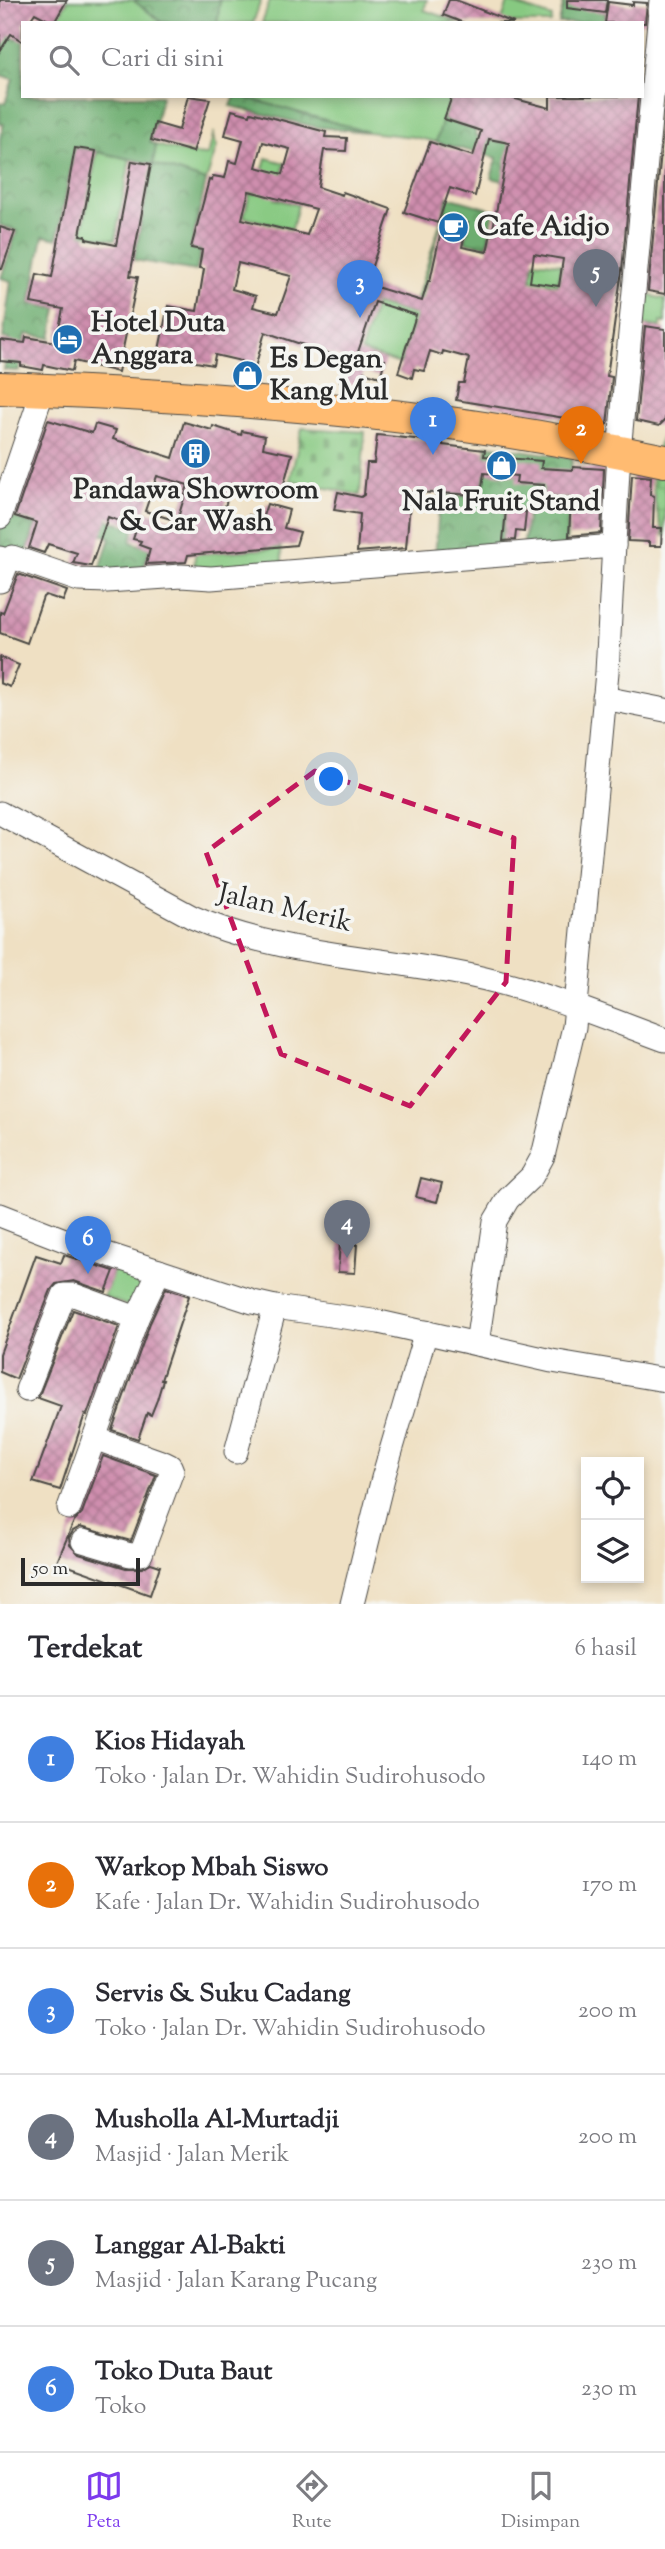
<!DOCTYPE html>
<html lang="id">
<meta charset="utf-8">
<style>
:root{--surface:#fff;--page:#f2f2f3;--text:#2b2b33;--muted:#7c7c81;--line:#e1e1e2;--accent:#7c3aed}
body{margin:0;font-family:"Sorts Mill Goudy",serif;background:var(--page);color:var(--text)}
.controls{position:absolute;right:21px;bottom:21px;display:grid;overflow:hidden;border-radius:0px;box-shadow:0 4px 10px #0003}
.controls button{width:63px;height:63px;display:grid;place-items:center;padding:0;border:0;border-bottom:2px solid var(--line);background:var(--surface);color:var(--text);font:35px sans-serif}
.scale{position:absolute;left:21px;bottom:18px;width:119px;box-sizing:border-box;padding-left:7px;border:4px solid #2b2b2b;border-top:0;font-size:19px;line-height:24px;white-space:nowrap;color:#2b2b2b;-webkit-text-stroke:5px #f6f6f2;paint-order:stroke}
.you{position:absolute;left:332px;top:780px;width:24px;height:24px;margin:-18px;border:5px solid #fff;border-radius:50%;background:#1a73e8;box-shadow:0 0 0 10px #1a73e833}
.badge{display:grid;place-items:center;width:46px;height:46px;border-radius:50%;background:var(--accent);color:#fff;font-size:23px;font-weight:700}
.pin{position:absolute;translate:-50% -58px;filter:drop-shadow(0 2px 4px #0008)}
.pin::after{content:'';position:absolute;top:37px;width:24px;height:21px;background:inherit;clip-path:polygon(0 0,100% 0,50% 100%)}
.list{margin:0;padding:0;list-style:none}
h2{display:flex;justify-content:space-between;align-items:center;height:91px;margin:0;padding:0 28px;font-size:30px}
h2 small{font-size:23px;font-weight:400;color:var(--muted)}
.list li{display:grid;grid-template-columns:46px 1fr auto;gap:21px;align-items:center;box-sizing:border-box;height:126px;padding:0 28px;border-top:2px solid var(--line)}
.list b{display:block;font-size:26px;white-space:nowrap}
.list p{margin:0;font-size:23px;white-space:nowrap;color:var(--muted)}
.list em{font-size:23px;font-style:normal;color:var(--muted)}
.icon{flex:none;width:38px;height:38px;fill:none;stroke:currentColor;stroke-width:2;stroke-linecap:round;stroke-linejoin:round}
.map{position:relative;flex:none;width:665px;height:1604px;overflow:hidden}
.search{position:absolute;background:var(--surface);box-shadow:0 4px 10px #0003;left:21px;right:21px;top:21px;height:77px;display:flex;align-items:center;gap:18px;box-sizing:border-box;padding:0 24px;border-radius:0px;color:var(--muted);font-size:26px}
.sheet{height:847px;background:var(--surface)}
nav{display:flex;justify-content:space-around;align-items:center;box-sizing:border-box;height:98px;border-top:2px solid var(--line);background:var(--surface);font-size:19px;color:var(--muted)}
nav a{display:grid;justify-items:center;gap:4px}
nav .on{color:var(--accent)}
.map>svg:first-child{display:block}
.green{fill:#87c981;stroke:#597a56;stroke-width:2}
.forest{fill:url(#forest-crowns);stroke:#4c6c4d;stroke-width:2}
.wetland{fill:url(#wetland-marsh);stroke:#597a56;stroke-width:2}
.cemetery{fill:url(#cemetery-stones);stroke:#597a56;stroke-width:2}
.building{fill:url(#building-cross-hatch);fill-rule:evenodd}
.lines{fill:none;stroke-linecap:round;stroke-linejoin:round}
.minor-casing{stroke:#484642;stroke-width:25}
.highway-casing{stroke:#484642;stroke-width:34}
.minor{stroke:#fff;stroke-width:23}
.highway{stroke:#ffbb71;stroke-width:32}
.marked{fill:none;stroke:#c2185b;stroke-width:5;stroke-dasharray:14 9;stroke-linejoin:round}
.labels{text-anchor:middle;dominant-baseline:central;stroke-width:7;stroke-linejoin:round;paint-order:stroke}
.poi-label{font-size:28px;font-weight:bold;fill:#2b2b2b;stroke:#f6f6f2;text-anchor:start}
.street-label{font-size:28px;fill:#2b2b2b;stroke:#f6f6f2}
</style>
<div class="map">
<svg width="665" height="1604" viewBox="0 0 665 1604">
<defs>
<pattern id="forest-crowns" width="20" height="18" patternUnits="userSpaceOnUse" patternTransform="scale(1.75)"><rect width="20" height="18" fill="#6dad6f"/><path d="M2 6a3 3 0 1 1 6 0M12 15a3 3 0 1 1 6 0" fill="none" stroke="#5a8d5b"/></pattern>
<pattern id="wetland-marsh" width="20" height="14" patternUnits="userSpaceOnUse" patternTransform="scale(1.75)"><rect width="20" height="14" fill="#87c981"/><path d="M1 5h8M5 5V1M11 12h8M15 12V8" fill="none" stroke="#6fa36a"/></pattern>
<pattern id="cemetery-stones" width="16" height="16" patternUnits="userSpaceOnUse" patternTransform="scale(1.75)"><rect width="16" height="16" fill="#87c981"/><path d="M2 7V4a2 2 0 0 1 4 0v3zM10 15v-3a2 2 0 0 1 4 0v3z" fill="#6fa36a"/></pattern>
<pattern id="building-cross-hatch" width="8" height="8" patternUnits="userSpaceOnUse" patternTransform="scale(1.75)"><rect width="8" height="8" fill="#cf8eae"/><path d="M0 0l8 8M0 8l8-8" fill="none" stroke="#a8748e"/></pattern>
</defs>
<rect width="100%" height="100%" fill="#f6f6f2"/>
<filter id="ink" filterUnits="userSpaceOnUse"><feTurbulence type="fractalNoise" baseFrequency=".0143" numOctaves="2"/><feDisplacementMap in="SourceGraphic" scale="14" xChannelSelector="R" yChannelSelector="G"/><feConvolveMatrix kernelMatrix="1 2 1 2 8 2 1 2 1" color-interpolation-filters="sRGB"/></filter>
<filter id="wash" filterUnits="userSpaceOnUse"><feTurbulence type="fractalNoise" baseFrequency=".00686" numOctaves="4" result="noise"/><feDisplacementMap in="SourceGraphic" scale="28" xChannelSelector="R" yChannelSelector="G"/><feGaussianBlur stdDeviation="1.57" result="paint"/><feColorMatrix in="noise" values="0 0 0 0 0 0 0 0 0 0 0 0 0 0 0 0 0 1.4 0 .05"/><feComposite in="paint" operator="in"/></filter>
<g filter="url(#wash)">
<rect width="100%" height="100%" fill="#efe0c3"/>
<g class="green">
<path d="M64,0H133L163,23H55L67,2Z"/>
<path d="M220,0H261L253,23H217Z"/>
<path d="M270,0H427L424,10L461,23H262Z"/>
<path d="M508,2L552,17L551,23H501Z"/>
<path d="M240,96H451L436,142L414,137L368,132Z"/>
<path d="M214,132V140L217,146L206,181L153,164L156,145L191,154L208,155Z"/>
<path d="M97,152L130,159L115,240L82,234Z"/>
<path d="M266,158L285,163L275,199L298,205L292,229L244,217L250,193L256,194Z"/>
<path d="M448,197L416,316L400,364L361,351L376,304L412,314Z"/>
<path d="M534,261L561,264L558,284L531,280Z"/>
<path d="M639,293L665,299V323L661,322V327L636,324Z"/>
<path d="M281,548L283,568L194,572L195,554Z"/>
<path d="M116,1264L148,1275L136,1309L104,1297Z"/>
</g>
<g class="forest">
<path d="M133,0H220L217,23H163Z"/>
<path d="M564,0H607L604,23H559Z"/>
<path d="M0,29L17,40L23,31V96H162L150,142L156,145L153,164L206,181L191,248L201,251L196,271L134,260L153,164L75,147L57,239L43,236L30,304L57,309L51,338L26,334L19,371L4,370L9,339L3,338L11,281L1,278L17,231L0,225V138L4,124L0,123V102L5,103L13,79L0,75Z"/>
<path d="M235,96H240L368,132L316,127L231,106Z"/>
<path d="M443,119L476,130L475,135L501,143L508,123L547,135L504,181L491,178L497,158L436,142Z"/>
<path d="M448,197L494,210L487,246L465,242L469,222L443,216Z"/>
<path d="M487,445L572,458L566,547L523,550L528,511L505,508L500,552L435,557L440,494L482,497Z"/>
<path d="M44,499L134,528L131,542L150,548L142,573L98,576L110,537L58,520L54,531L35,526L25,558L0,550V525L4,514L35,525Z"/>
</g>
<path class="wetland" d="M665,431V537C652,504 646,463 665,431Z"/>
<path class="cemetery" d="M302,428L365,432L360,495L290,480Z"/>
<g id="blocks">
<g class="building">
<path d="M0,0H67L54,23L35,13L28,23H23V42L11,34L0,51Z"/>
<path d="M449,0H456L514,23H464L443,15Z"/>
<path d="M567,0H607L605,13L567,8Z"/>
<path d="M608,2L633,5V2L647,3L645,23H605Z"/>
<path d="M188,96L210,99L193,152L151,140L155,123L179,130Z"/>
<path d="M452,96H504L550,108V96H638L622,270L607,376L612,377L607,425L456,400L459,383H464L469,358L443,351L442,355L430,351L424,371L414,369L412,378L398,373L416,315L375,302L358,352L385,360L380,377L364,372L359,387L340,381L342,358L265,332L254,371L240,367L241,361L215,355L213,365L190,361L191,355L159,350L168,306L197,311L204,269L199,268L202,250L191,248L209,180L212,181L213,176L225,178L229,161L237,163L243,140L225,135L232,110L250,115L251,112L326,132L325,137L347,138L346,151L324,150L318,187L342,195L343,192L391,209L366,284L422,301L428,281H430L444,217L468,223L462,247L487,252L491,233L492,234L509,143L489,139L475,196L450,188L438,223L404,212L430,142L473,156L481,131L444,119ZM263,142L290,149L283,174L256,167ZM249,191L316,209L307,235L242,219ZM534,254L563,259L559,286L530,282ZM238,263L291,276L278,313L253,307L256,296L232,289Z"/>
<path d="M665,108V294L648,291Z"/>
<path d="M75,148L96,151L80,235L86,236V239L116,245L132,161L151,164L130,276L138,277L118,372L74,361L72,371L44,365L43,370L21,366V363L0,361V340L25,343L26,337L56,342L63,309L31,303L37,274L52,277Z"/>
<path d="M0,227L15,232L2,269H0Z"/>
<path d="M645,326L665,329V420L659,426L636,421Z"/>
<path d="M48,420L92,433L95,424L116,430L113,439L173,458L184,422L212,430L213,426L241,435L242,431L265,436L263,448L292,454L281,495L232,484L222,516L247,523L249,515L262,519L267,504L289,510L284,528L300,532L296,545L188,555L186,562L146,564L150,549L139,545L141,541L133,539L137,527L108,517L91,566L73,563L77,553L48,544L44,553L29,548L37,523L15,516ZM157,476L188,485L177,521L145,511Z"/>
<path d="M377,435L443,442V445L485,450L484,456L542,461L541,468L573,470V467L604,469L601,533L569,536L571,499L543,496L544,485L516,483L517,476L484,473L481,495L411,492L406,548L357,552L360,514L334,510L338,492L361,497L364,495L367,463H374Z"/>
<path d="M632,475L651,477L650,495L654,496L653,528H662L661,546H649V542L628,541Z"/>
<path d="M506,510L526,512L524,532L516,531L515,540L503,541Z"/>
<path d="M18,574L67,591L63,601L46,595L43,597L27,643L0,633V612L3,613Z"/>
<path d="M0,657L19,665L10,687L0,683Z"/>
<path d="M421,1178L442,1183L437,1202L416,1197Z"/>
<path d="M340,1242L357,1244L355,1273L338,1272Z"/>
<path d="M36,1255L61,1263L64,1255L114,1271L106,1292L74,1281L56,1284L51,1290L16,1379L0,1372V1354Z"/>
<path d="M166,1288L189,1296L161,1380H163L157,1400L151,1415L147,1413L138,1439L112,1430L150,1323Z"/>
<path d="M73,1310L119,1326L87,1415L85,1414L60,1490L33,1482L61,1406L38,1398Z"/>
<path d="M103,1456L156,1475L131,1541L80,1527L73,1531L69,1538L70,1545L79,1554L126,1568H142L151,1563L160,1566L150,1595L57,1562L74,1521L82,1513Z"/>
</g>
</g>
</g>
<g filter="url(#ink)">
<use href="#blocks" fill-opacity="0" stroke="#484642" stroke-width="2"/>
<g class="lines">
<defs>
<g id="minor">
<path d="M0,517L43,390"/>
<path d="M0,558L8,561L0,581"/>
<path d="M8,561L12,557L79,580L107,581L181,576L211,578L614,546"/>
<path d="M604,698L665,710"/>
<path d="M0,813L192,917C273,953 366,956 452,972C526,985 595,1014 665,1040"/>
<path d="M0,1215L67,1241L253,1302L275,1307L379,1322L552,1361L665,1380"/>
<path d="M477,1344L495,1221L508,1199L532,1176L543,1156L574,1027L607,672L619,452L661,0"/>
<path d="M27,1390L64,1295H74L137,1318"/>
<path d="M236,1452L275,1307"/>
<path d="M69,1508L137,1318L159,1271"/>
<path d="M83,1541L130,1555L141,1554L172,1471L170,1466L164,1463L94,1438"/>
<path d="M352,1604L383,1478L426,1332"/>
</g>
<path id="highway" d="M0,388C145,394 291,402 435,421C512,431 589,445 665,461"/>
</defs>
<use href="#minor" class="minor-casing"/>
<use href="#highway" class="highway-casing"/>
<use href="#minor" class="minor"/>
<use href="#highway" class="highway"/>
</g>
</g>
<path class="marked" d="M315,771L514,838L506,982L410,1106L281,1054L206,852Z"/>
<defs>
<symbol id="cafe-disc" viewBox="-11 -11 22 22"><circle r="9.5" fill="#1f6fb2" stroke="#f6f6f2"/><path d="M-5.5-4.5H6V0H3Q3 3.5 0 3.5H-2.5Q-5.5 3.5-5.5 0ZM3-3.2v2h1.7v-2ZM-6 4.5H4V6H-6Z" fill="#fff"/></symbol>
<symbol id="hotel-disc" viewBox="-11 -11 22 22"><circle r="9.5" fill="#1f6fb2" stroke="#f6f6f2"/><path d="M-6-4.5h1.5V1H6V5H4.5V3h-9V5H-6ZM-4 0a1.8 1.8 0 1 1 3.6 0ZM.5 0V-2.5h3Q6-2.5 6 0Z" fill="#fff"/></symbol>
<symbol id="shop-disc" viewBox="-11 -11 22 22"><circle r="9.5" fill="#1f6fb2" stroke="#f6f6f2"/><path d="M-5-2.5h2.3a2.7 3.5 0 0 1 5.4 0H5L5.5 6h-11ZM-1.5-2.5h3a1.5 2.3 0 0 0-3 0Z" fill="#fff"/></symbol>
<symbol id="building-disc" viewBox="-11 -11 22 22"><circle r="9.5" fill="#1f6fb2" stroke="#f6f6f2"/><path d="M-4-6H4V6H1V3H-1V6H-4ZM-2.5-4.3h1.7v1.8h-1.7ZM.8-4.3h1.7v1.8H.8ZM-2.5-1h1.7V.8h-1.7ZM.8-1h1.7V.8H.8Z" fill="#fff"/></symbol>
</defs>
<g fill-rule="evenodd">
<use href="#cafe-disc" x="436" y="210" width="35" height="35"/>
<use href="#hotel-disc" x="50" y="322" width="35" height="35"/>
<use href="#shop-disc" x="230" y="358" width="35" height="35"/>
<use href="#building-disc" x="178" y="436" width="35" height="35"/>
<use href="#shop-disc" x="484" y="448" width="35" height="35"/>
</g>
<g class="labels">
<g class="poi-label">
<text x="477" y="228">Cafe Aidjo</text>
<text x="91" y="324">Hotel Duta<tspan x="91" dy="32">Anggara</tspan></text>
<text x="270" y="360">Es Degan<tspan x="270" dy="32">Kang Mul</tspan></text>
<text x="196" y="491" text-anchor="middle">Pandawa Showroom<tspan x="196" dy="32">&amp; Car Wash</tspan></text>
<text x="501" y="503" text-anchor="middle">Nala Fruit Stand</text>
</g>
<g class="street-label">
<text transform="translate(285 909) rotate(13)">Jalan Merik</text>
</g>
</g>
</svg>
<div class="controls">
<button><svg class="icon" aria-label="locate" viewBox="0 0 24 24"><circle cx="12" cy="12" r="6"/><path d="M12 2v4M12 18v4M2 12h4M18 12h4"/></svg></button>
<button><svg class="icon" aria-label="layers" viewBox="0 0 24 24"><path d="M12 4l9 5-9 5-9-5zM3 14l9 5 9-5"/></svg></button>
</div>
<div class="scale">50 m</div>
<div class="you"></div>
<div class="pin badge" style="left:433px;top:455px;background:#3f7fe0">1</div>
<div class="pin badge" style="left:581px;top:464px;background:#e8710a">2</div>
<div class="pin badge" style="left:360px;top:318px;background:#3f7fe0">3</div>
<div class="pin badge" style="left:347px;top:1258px;background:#6b7280">4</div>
<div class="pin badge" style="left:596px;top:307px;background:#6b7280">5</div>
<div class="pin badge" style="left:88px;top:1274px;background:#3f7fe0">6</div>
<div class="search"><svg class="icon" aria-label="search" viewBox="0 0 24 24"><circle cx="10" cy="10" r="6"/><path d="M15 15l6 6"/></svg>Cari di sini</div>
</div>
<section class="sheet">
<h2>Terdekat<small>6 hasil</small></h2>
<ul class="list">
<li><span class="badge" style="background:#3f7fe0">1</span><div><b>Kios Hidayah</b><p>Toko · Jalan Dr. Wahidin Sudirohusodo</p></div><em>140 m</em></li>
<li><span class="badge" style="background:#e8710a">2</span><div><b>Warkop Mbah Siswo</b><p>Kafe · Jalan Dr. Wahidin Sudirohusodo</p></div><em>170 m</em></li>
<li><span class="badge" style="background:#3f7fe0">3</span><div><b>Servis &amp; Suku Cadang</b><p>Toko · Jalan Dr. Wahidin Sudirohusodo</p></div><em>200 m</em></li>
<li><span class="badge" style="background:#6b7280">4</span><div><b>Musholla Al-Murtadji</b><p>Masjid · Jalan Merik</p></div><em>200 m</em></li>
<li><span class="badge" style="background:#6b7280">5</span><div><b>Langgar Al-Bakti</b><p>Masjid · Jalan Karang Pucang</p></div><em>230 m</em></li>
<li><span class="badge" style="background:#3f7fe0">6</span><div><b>Toko Duta Baut</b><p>Toko</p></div><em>230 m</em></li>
</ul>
</section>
<nav>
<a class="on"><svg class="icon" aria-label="map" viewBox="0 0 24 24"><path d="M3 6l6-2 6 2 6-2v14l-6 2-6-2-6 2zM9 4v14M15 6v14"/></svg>Peta</a>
<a><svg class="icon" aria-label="directions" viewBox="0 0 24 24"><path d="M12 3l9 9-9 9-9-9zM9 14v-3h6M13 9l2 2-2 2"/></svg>Rute</a>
<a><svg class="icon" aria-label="saved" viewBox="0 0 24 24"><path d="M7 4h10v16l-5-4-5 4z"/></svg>Disimpan</a>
</nav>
